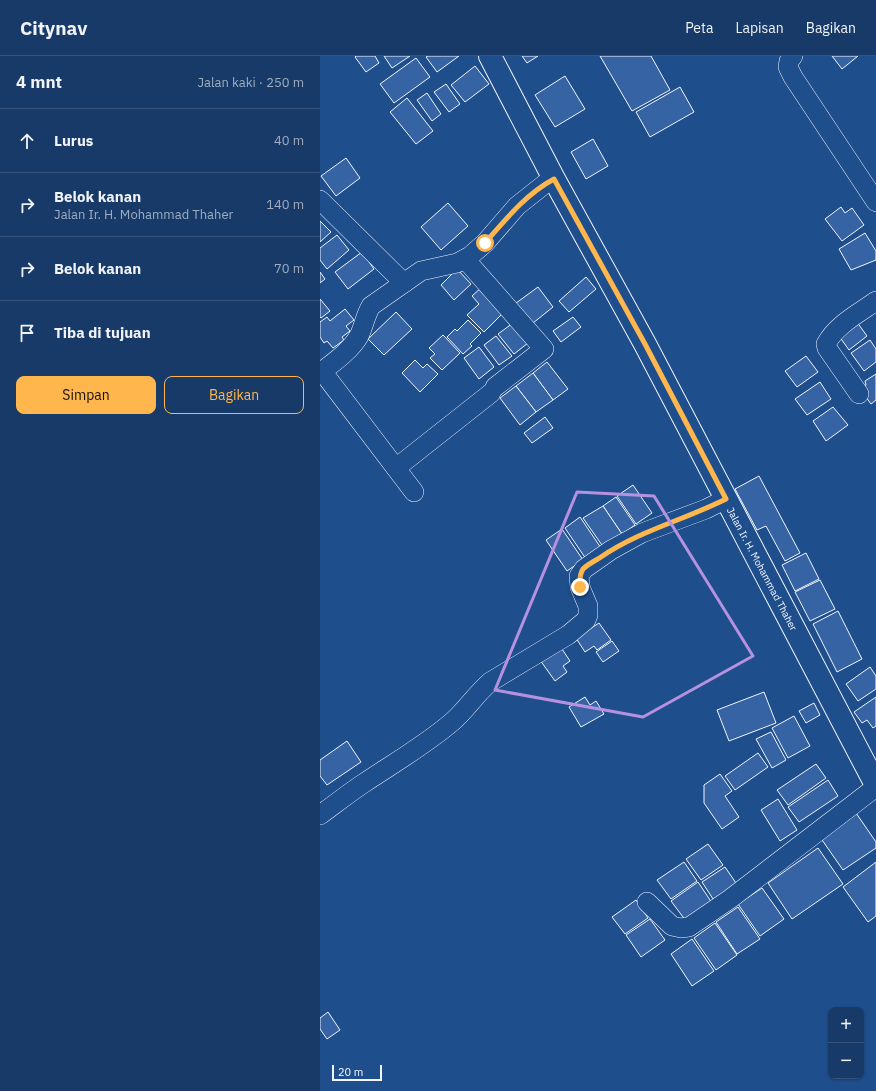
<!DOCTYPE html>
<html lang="id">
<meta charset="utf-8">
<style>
:root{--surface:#173a69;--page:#244571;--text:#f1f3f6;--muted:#9eadc0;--line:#36547d;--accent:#ffb74d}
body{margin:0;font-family:"IBM Plex Sans",sans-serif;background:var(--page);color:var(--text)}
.controls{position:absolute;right:12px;bottom:12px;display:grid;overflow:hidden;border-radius:8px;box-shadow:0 1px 3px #0004}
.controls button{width:36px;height:36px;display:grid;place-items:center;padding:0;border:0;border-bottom:1px solid var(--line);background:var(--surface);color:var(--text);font:20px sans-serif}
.scale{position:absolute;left:12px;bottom:10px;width:50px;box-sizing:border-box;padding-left:4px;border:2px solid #f2f6ff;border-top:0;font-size:11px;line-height:14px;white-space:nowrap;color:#f2f6ff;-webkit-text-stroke:3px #1f4e8c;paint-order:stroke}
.stop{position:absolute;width:12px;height:12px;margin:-9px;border:3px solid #ffb74d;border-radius:50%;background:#fff}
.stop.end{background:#ffb74d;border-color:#fff;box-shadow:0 1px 4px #0008}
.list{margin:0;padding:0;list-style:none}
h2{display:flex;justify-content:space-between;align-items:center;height:52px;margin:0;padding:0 16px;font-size:17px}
h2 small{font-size:13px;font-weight:400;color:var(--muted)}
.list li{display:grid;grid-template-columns:26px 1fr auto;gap:12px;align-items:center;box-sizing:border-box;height:64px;padding:0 16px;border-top:1px solid var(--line)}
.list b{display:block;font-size:15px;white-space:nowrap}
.list p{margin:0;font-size:13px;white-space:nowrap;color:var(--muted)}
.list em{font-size:13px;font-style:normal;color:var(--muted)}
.actions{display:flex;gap:8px;padding:12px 16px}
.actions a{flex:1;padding:9px 0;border:1px solid var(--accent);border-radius:8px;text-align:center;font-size:14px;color:var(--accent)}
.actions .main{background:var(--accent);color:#111}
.icon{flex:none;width:22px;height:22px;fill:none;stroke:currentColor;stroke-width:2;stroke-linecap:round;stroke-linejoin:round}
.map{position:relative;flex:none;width:556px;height:1035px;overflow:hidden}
header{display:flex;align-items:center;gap:24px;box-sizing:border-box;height:56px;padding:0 20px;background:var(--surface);border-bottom:1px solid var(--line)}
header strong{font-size:19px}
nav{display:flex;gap:22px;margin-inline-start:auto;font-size:14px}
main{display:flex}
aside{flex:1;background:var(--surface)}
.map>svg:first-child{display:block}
.building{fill:#3563a3;stroke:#f2f6ff}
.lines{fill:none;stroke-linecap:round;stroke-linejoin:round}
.minor-casing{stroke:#f2f6ff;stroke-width:20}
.major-casing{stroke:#f2f6ff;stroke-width:24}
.minor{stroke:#1f4e8c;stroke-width:19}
.major{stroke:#1f4e8c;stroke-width:22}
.route{stroke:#ffb74d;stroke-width:5}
.marked{fill:none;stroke:#b691df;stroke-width:3;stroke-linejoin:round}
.labels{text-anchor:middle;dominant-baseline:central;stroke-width:3;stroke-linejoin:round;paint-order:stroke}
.street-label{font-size:10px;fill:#f2f6ff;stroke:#1f4e8c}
</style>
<header>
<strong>Citynav</strong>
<nav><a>Peta</a><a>Lapisan</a><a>Bagikan</a></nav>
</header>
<main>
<aside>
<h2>4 mnt<small>Jalan kaki · 250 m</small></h2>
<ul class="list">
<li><svg class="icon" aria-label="ahead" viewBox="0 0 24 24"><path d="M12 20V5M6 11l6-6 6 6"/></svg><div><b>Lurus</b></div><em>40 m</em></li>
<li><svg class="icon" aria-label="right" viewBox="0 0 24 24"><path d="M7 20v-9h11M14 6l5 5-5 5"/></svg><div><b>Belok kanan</b><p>Jalan Ir. H. Mohammad Thaher</p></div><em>140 m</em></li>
<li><svg class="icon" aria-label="right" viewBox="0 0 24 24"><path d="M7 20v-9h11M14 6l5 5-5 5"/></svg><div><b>Belok kanan</b></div><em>70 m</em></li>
<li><svg class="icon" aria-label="arrive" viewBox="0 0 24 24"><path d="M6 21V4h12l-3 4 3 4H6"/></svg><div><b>Tiba di tujuan</b></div></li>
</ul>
<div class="actions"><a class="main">Simpan</a><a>Bagikan</a></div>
</aside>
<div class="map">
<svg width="556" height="1035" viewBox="0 0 556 1035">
<rect width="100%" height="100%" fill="#1f4e8c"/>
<g class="building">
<path d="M36,0H55L59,7L46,16L35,1Z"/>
<path d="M64,0H90L72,12Z"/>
<path d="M108,0H139L117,16L106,1Z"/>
<path d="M202,0H218L207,7Z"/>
<path d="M280,0H331L350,34L312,55Z"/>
<path d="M512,0H538L522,13Z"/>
<path d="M96,2L110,21L74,47L60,28Z"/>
<path d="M155,10L169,28L145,46L131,29Z"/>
<path d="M245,20L265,53L235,71L215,39Z"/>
<path d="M126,28L140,48L129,56L114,36Z"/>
<path d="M360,31L374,56L330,81L316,56Z"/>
<path d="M107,37L121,58L112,65L97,44Z"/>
<path d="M87,42L113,75L96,88L70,56Z"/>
<path d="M273,83L288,110L266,123L251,96Z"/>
<path d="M26,102L40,122L16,140L1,120Z"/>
<path d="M128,147L148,170L121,194L101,171Z"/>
<path d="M521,151L525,157L532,152L544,169L522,185L505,163Z"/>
<path d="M0,165L11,176L0,186Z"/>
<path d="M545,177L556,195V204L531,214L519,193Z"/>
<path d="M17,179L29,194L7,213L0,204V192Z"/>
<path d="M42,196L54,213L28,233L15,216Z"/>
<path d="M137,213L151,228L134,244L121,229Z"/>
<path d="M0,216L5,223L0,227Z"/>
<path d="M266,221L276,233L249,256L239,245Z"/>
<path d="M162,231L185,255L164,276L147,259L159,248L152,240Z"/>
<path d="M218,231L233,251L208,271L192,250Z"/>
<path d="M0,243L10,255L1,262L0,261Z"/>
<path d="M25,253L34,264L26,270L30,275L22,281L24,284L13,292L7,285L4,287L0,281V266L7,261L10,265Z"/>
<path d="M76,256L92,273L64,299L48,283Z"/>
<path d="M253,261L261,271L241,286L233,275Z"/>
<path d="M534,262L547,280L529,294L519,280Z"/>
<path d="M148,264L161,277L150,288L152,290L143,298L127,281L135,273L137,275Z"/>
<path d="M193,267L208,287L194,298L178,278Z"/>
<path d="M123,279L140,297L122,314L110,302L115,298L109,292Z"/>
<path d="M176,280L192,300L179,309L164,289Z"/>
<path d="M550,284L556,293V306L544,315L531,297Z"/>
<path d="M159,291L174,311L159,323L144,302Z"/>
<path d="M486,300L498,316L477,331L465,315Z"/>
<path d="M95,304L103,312L107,308L118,318L100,336L82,317Z"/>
<path d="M227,306L248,333L233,344L213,317Z"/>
<path d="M213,317L233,344L216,356L196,330Z"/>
<path d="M556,318V344L551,348L540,333L546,329L545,325Z"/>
<path d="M500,326L511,343L487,359L475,343Z"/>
<path d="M196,330L216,356L200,369L180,342Z"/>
<path d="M513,351L528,369L506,385L493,365Z"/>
<path d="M225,361L233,372L212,387L204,377Z"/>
<path d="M439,420L480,497L465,505L446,470L437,474L415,433Z"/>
<path d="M313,429L332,457L316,468L297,440Z"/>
<path d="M296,441L315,469L302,478L283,450Z"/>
<path d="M283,450L302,478L284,492L263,462Z"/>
<path d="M260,461L281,492L266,503L245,472Z"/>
<path d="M242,473L263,504L247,515L226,484Z"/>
<path d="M486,497L499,523L475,535L462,509Z"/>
<path d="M500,524L515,553L490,565L475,536Z"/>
<path d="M518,555L542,603L517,616L493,568Z"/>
<path d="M279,567L291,584L277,594L274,590L265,596L256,582Z"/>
<path d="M292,585L299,595L283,606L276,596Z"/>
<path d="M240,590L250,605L243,610L247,616L235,625L220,604Z"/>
<path d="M550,611L556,620V633L538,645L526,628Z"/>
<path d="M444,636L456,667L409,685L397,654Z"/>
<path d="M265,641L270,649L276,645L284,658L261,671L249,651Z"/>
<path d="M556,641V670L553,672L547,664L542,667L534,656Z"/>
<path d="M494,647L500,659L486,667L479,655Z"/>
<path d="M474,660L490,690L468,702L452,672Z"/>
<path d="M451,676L466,704L452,712L436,683Z"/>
<path d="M27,685L41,706L7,729L0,720V704Z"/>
<path d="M438,697L448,711L415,734L405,720Z"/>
<path d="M496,708L506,722L468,749L457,734Z"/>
<path d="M400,718L412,735L405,740L419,761L402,773L384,747V729Z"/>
<path d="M508,724L518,740L479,766L468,751Z"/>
<path d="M458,743L477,774L460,785L441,754Z"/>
<path d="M536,757L556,786V792L523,814L500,781Z"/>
<path d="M388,788L403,809L381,824L366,803Z"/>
<path d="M498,792L523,828L472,863L448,827Z"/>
<path d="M364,806L377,825L351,843L337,824Z"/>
<path d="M556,806V860L548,866L523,831Z"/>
<path d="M405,811L418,830L395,846L382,826Z"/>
<path d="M378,826L392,847L366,865L351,845Z"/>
<path d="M442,832L464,863L440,880L418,848Z"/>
<path d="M316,844L328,862L305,878L292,861Z"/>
<path d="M418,851L440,883L417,898L396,866Z"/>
<path d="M330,863L345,884L321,901L306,879Z"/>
<path d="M395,867L417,899L396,914L374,882Z"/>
<path d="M372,883L394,915L372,930L351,898Z"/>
<path d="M8,956L20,974L7,983L0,973V962Z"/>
</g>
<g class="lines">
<defs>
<g id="minor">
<path d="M473,0L469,5L468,11L473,21L556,146"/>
<path d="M0,144L84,227"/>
<path d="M145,203L224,293L175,331"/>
<path d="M2,315L94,436"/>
<path d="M0,317C14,306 30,295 39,280C44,270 45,260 51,250L101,215L137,207L150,200L165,187L197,150L226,127L234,123"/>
<path d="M539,338L507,292L506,288C516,269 539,257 556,245"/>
<path d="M76,412L171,337"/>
<path d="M0,759C15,748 29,737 44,727C74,707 105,689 132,666C146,654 156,638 170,626L248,579L266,564L268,559V550L260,531L259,520L264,513L291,494L322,477L386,453L406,443"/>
<path d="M327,846L352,870L361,872L369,871L410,843L556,731"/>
</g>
<path id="major" d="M170,0L234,123L325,288L556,729"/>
</defs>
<use href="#minor" class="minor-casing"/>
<use href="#major" class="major-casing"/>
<use href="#minor" class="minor"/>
<use href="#major" class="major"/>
</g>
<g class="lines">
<path class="route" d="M165,187C186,163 206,138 234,123L325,288L406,443C364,464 319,475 281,501C275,505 268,508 263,513C259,519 260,524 260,531"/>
</g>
<path class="marked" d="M257,436L334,440L433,600L323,661L175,634Z"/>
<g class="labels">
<g class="street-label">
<text transform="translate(442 513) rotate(62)">Jalan Ir. H. Mohammad Thaher</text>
</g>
</g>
</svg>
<div class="controls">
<button>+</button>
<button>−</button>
</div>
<div class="scale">20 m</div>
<div class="stop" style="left:165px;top:187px"></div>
<div class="stop end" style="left:260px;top:531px"></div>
</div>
</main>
